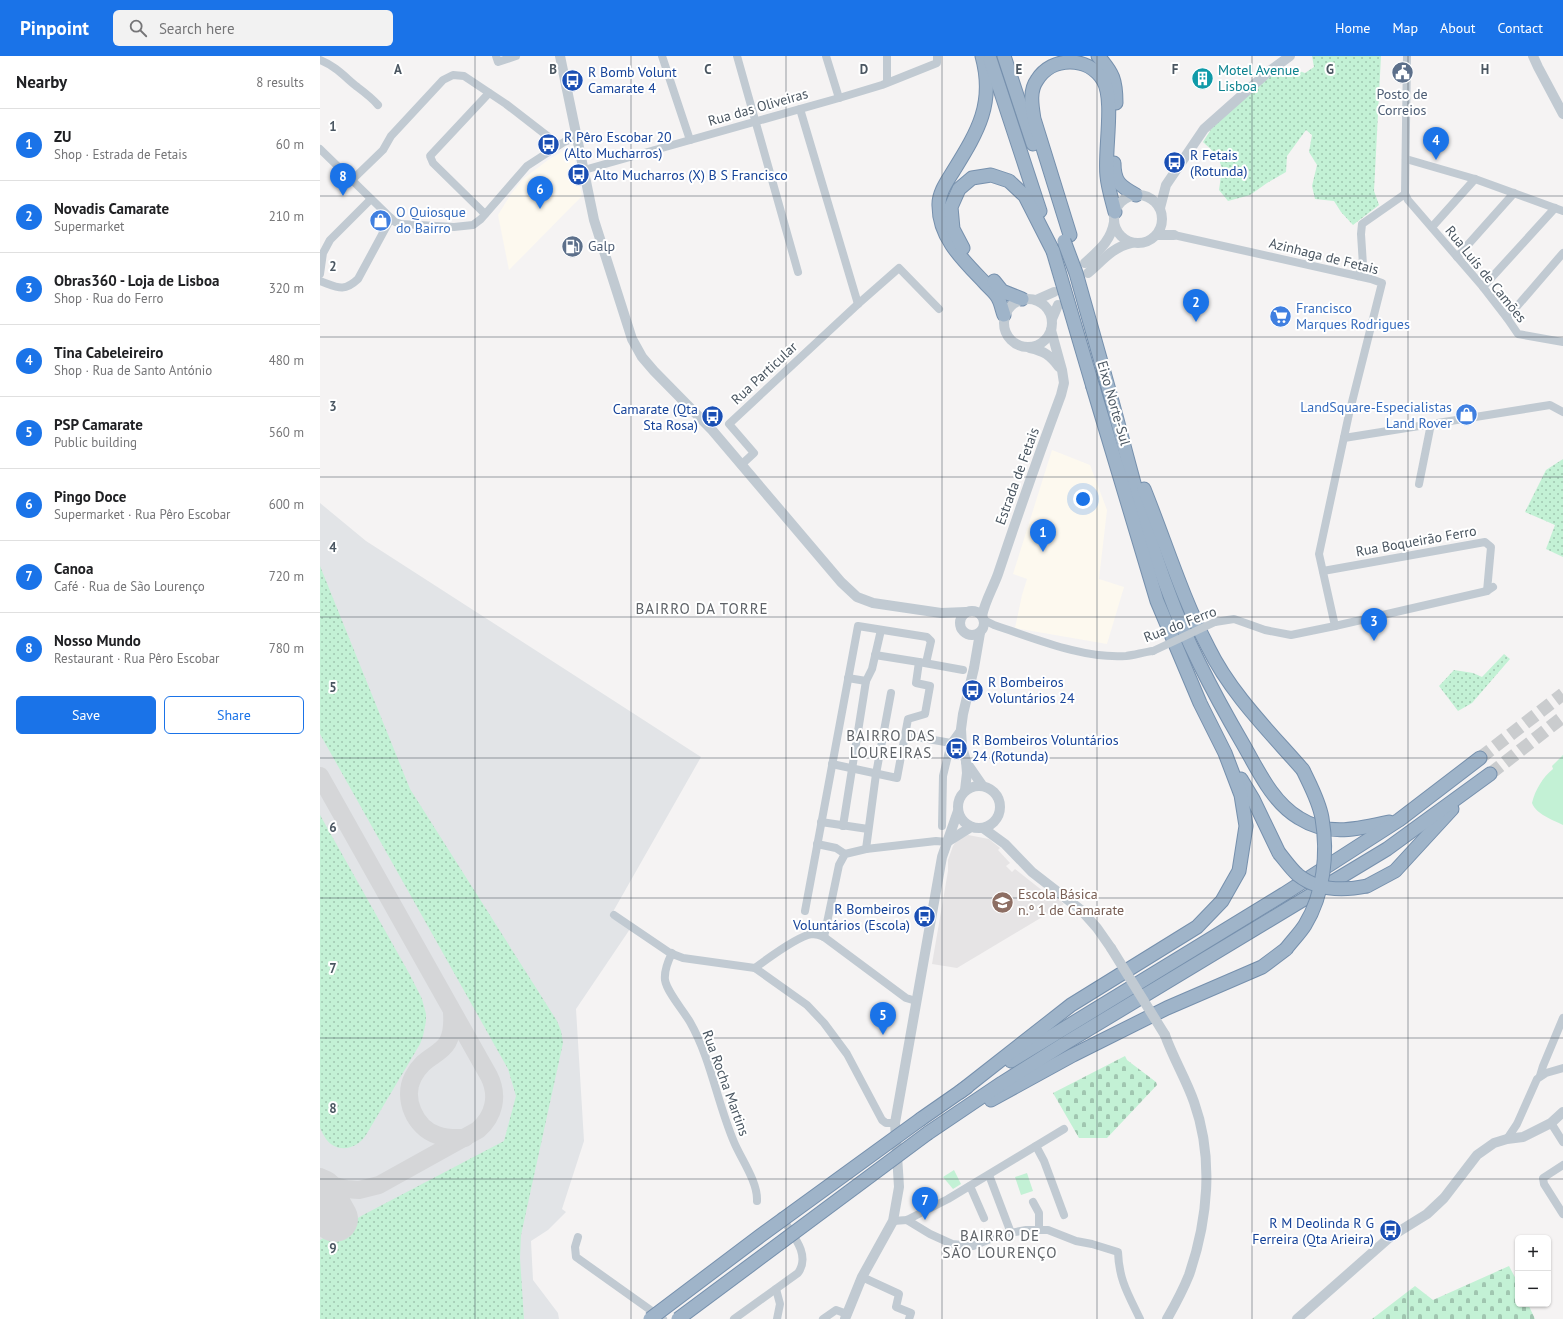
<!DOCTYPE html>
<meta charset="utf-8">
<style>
:root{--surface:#fff;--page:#f2f2f2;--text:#202124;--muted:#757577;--line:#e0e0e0;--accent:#1a73e8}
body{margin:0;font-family:"PT Sans",sans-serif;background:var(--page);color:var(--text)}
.controls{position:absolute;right:12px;bottom:12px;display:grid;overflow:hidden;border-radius:6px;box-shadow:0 1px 3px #0004}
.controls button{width:36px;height:36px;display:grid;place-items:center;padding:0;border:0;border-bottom:1px solid var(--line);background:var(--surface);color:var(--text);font:20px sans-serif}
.you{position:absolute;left:763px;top:443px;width:14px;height:14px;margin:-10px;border:3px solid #fff;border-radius:50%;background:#1a73e8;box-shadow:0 0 0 6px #1a73e833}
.badge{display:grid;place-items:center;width:26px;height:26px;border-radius:50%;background:var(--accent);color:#fff;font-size:13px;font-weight:700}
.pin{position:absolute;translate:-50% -33px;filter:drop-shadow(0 1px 2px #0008)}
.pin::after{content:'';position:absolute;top:21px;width:14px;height:12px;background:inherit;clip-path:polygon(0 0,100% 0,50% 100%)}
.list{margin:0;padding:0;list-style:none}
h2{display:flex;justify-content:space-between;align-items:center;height:52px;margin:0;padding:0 16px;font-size:17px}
h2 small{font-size:13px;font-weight:400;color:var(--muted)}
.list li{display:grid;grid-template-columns:26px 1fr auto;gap:12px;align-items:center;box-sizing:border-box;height:72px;padding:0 16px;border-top:1px solid var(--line)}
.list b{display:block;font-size:15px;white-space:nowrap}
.list p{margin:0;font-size:13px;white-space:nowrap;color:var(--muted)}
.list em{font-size:13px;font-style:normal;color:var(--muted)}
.actions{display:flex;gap:8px;padding:12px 16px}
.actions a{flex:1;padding:9px 0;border:1px solid var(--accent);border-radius:6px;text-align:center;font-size:14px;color:var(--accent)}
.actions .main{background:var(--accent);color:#fff}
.icon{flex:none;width:22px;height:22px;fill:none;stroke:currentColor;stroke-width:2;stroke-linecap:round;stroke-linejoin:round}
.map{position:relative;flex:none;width:1243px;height:1263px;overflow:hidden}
header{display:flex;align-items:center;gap:24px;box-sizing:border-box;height:56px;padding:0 20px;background:var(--accent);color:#fff}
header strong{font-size:19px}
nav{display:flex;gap:22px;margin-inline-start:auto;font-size:14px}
.search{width:280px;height:36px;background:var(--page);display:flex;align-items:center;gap:10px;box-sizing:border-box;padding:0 14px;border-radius:6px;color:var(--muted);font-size:15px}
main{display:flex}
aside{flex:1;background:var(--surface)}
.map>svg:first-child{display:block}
.commercial{fill:#fdf9ef}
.education{fill:#e6e4e5}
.airport{fill:#e2e4e7}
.grass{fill:url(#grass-dots)}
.cemetery{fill:url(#cemetery-stones)}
.park{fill:#c3f1d5}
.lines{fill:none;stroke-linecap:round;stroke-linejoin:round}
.taxiway{stroke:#d5d6d8;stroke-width:18}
.runway{stroke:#d5d6d8;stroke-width:46}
.trunk-tunnel{stroke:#caccce;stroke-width:13;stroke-dasharray:13 6;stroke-linecap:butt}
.trunk-casing{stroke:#7690ad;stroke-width:15}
.minor{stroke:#c1cad2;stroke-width:8}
.tertiary{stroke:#c1cad2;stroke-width:10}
.trunk{stroke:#9fb4c9;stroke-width:13}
.trunk-bridge-casing{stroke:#7690ad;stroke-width:15;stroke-linecap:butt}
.minor-bridge{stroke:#c1cad2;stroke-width:8}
.tertiary-bridge{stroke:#c1cad2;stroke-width:10}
.trunk-bridge{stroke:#9fb4c9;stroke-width:13}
.grid{fill:none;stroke:#4a5661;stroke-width:1;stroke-opacity:0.55}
.labels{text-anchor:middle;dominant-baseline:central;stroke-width:4;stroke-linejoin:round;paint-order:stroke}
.culture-label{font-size:14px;fill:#0d838f;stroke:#fff;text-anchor:start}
.transit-label{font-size:14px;fill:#164399;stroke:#fff;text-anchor:start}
.service-label{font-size:14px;fill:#4e5e75;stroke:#fff}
.street-label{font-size:14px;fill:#4a5661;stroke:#fff}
.shop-label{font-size:14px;fill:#366cbe;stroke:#fff;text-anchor:start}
.education-label{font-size:14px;fill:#785e54;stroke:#fff;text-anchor:start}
.neighbourhood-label{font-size:15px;letter-spacing:1px;fill:#5f6368;stroke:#fff}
.grid-label{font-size:13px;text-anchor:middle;font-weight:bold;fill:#4a5661;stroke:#fff;stroke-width:4;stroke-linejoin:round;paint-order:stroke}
</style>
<header>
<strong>Pinpoint</strong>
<div class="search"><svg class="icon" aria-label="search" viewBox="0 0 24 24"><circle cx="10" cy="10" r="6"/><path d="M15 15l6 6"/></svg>Search here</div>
<nav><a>Home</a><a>Map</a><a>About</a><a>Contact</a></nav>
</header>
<main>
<aside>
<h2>Nearby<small>8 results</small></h2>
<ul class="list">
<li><span class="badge">1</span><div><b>ZU</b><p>Shop · Estrada de Fetais</p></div><em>60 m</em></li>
<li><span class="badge">2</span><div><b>Novadis Camarate</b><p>Supermarket</p></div><em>210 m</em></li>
<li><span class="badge">3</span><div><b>Obras360 - Loja de Lisboa</b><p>Shop · Rua do Ferro</p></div><em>320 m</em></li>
<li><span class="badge">4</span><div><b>Tina Cabeleireiro</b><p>Shop · Rua de Santo António</p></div><em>480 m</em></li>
<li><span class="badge">5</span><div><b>PSP Camarate</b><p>Public building</p></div><em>560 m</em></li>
<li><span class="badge">6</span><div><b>Pingo Doce</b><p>Supermarket · Rua Pêro Escobar</p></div><em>600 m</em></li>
<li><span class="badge">7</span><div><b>Canoa</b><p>Café · Rua de São Lourenço</p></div><em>720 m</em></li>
<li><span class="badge">8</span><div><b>Nosso Mundo</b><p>Restaurant · Rua Pêro Escobar</p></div><em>780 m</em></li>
</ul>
<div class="actions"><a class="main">Save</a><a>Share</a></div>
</aside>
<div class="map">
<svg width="1243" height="1263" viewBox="0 0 1243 1263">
<defs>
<pattern id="grass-dots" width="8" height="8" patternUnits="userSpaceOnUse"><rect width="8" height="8" fill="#c3f1d5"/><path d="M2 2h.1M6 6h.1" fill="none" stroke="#a0c6b0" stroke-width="1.8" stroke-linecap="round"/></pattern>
<pattern id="cemetery-stones" width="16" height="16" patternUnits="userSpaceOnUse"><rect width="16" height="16" fill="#c3f1d5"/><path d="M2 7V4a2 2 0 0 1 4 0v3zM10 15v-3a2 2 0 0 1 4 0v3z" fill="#a0c6b0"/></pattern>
</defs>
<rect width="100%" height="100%" fill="#f5f3f3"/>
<g class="commercial">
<path d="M248,92H252L262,140L189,214L178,159L191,138L203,123L228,104Z"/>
<path d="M732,394L770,409L787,454L779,523L804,531L787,588L695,572L702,539L707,523L693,518Z"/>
</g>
<path class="education" d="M648,779L669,783L680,792L678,794L690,807L686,810L692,816L695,813L733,843L735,841L744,848L637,912L612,908L628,815V804L633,790L637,784Z"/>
<path class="airport" d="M0,447L46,485L381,701L290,861L310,873L256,953L264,1085L242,1153L246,1156L228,1174L211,1185L213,1224L238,1257L239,1263H0Z"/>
<g class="grass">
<path d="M992,0H1061L1054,135L1059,149L1033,169L1021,156L1014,145L995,143L992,130L997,109L989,96L992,79L986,74L967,100L966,116L947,127L930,139L908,145L899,134L902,112L897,99L883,86L897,64L952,19L969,12L985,17L994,11Z"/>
<path d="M1243,403V501L1226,493L1235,469L1205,456L1226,414Z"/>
<path d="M0,510L90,733L237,965L241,975L243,987L201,1179L200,1202L204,1263H0V1184L43,1159L184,1085L196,1040L188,1013L0,678Z"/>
<path d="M1184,598L1190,603L1152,647L1138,655L1119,630L1134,614L1153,617L1162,621Z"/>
<path d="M0,759L90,919L102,943L106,958V965L103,980L100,988L46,1079C38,1092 18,1099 6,1083C4,1080 2,1076 0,1072Z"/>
</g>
<g class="cemetery">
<path d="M805,1000L807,1004L836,1026L837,1029L787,1082H759L733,1037Z"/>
<path d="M1189,1210L1198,1227V1248H1208L1215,1263H1052L1095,1230L1113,1244Z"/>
</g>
<g class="park">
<path d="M1243,699V769C1233,764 1216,758 1212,747C1215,734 1223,721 1233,713L1232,710Z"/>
<path d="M634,1114L641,1128L633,1133L623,1121Z"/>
<path d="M707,1117L713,1135L701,1139L695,1121Z"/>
</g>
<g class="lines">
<g class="taxiway">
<path d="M0,720L169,1020C179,1040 174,1060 158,1074L59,1129L39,1134L26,1133L15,1130L0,1121"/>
<path d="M132,957C135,1004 108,991 93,1021C82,1042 95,1072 117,1079C126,1083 135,1082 145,1082"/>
</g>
<path class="runway" d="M0,1136L15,1163"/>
<g class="trunk-tunnel">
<path d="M1160,702L1243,638"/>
<path d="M1170,718L1243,661"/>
</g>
<defs>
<g id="trunk">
<path d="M662,0C675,47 658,75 634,114C628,124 618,137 619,150C619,182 643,204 664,226C668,231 675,236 678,242C681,247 682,254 684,259"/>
<path d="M684,0L713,88"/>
<path d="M778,0C793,17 796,24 796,47"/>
<path d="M670,3L720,155"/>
<path d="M794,107C794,126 800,130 816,139"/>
<path d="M750,179L714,63C712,50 709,35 717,24C732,0 768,0 783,24C795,43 784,96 787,120C788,132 792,144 795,156"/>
<path d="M643,192L633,173L631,151L639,133L652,122L671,119L689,125L705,140L733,195"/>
<path d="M674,225L682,235L702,243"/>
<path d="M785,320C806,393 822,468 850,540C869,592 895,640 923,688C938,714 952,746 979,762C1009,781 1037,773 1069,766"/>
<path d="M824,433C845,485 862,541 888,591C911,638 949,675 983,714"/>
<path d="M921,723L933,743L959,797"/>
<path d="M1047,830L1075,815L1132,753"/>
<path d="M691,1005L964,838L1079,764L1160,702"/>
<path d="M640,1036L751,949L877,871L902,845L919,815L926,770L921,739L905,697L880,647L837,545L773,331"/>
<path d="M671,1044L753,999L847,952L942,911L966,893"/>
<path d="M601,1063L647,1031"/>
<path d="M608,1077L682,1027L744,988L1067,793L1170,718"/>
</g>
</defs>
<use href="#trunk" class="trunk-casing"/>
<g class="minor">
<path d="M176,0L178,6L196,0"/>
<path d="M342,0L370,84"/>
<path d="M417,0L478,216"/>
<path d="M506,0L519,42"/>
<path d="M567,0V26"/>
<path d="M1087,0L1085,138L1088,144L1163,231L1187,262L1198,278L1243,286"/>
<path d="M0,4C15,10 24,20 36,30C44,36 51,41 58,49"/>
<path d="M480,53L538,248"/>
<path d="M0,93L75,166L81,168L134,171L153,169L161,163L207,110L244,86L257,81"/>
<path d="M1086,103L1155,123L1243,155"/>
<path d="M264,114L519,42L562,29L617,7V0"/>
<path d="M32,124L63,94L71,80L123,24L133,19L144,20L186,48L239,89"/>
<path d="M165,158L113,107L110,100L169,37"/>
<path d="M1112,171L1155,123"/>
<path d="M854,179L1051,223L1062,227L1029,358L999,498L1015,570"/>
<path d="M1137,201L1194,137"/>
<path d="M0,218L3,197L10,184L51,143"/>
<path d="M1038,220L1043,209L1041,178L1042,168L1085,138"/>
<path d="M0,225C17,231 23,237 38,223L71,162"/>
<path d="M1163,231L1235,152"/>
<path d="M1187,262L1243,197"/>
<path d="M1024,382L1230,349L1243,356"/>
<path d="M421,409L434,397L409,368L538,248L579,212L619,253"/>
<path d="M1099,428L1111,368"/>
<path d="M1003,515L1165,486L1171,491L1167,535"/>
<path d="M664,564L674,569C714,582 762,603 806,600C815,599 824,596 833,595"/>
<path d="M895,566L914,563L945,574L971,579L1015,570L1167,535L1173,531"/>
<path d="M555,599L599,606L643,614"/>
<path d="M528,622L546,625"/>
<path d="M585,679L631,687"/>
<path d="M512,708L577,722L588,663L605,658L610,630L596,627L599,606"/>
<path d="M501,766L548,773"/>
<path d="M523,770L546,625L552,613L561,574"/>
<path d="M622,770L623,720L631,687L641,673"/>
<path d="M497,788L516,792L525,798"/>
<path d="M546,793L556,718L571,637"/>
<path d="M485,855L538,570L607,581L611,585L606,607"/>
<path d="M294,859L350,897L363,902L435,912L487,949L504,967L527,998L562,1064L566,1067H575"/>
<path d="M504,881L519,809L525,798L546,793L616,785L627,786"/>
<path d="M352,897C348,905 344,915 345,924C347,936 363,954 370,966C391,1003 397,1046 414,1086C421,1103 438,1126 437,1145"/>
<path d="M435,912C447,903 478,880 492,878C496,878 500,879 504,881L586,942L596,945"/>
<path d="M1220,1020L1223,1010L1243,962"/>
<path d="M1231,1067L1243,1086"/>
<path d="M1187,1083L1197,1068L1217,1023L1226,1017L1243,1012"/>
<path d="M716,1090L724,1105L744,1159"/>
<path d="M1243,1109L1223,1122L1224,1128L1243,1158"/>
<path d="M669,1119L691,1177"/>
<path d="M650,1130L664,1162"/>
<path d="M713,1146L719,1157V1174"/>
<path d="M587,1164L610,1178L632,1188L653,1190L680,1179L706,1174H728L756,1185L772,1188L798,1196C799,1224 808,1238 820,1263"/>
<path d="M573,1165L587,1164L628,1143L744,1073"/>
<path d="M258,1181L255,1191L256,1201L343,1263"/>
<path d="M542,1221L579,1238L576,1251L591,1257L589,1263"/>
<path d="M456,1233L460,1248L457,1263"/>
<path d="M414,1263L478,1217C492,1198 470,1176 461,1160"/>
<path d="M503,1263L516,1254L527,1258"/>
</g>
<g class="tertiary">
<path d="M240,0L274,164L312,283L322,301L334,315L392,374L521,526L537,541L553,547L621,557L646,556"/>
<path d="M1213,0L1218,11L1243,58"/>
<circle cx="818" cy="163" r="24"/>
<path d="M840,152L846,129L884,73L947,17L970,0"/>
<path d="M837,179H854"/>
<path d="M765,207C779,194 791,185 794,166"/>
<path d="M768,217C782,205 793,191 811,187"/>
<circle cx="708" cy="267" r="24"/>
<path d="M716,244L734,236"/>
<path d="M732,263L738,249"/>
<path d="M710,292C724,295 730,299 739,311"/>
<circle cx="652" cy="567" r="12"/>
<path d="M662,560C665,545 673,532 678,518C698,458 719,398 741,339L744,327L742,314L731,274"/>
<path d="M646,706L662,729"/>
<circle cx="659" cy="751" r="21"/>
<path d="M645,734L647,717L646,705L642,691L641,673L643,658L654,612L660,577"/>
<path d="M663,772L685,788L712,816L761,854L777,872L791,892"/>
<path d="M627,786L651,771"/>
<path d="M845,979C853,1002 866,1023 874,1046C894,1102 888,1164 869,1219C863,1234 855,1249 847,1263"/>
<path d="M525,1263L542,1221L573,1165L579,1131L575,1067L622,801L638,755"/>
<path d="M977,1263L1070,1181L1107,1158L1124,1142L1157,1099L1174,1087L1187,1083L1203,1081L1231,1067L1243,1056"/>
</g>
<use href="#trunk" class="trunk"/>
<defs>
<g id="trunk-bridge">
<path d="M744,185L756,217L785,320"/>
<path d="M733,195L773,331"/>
<path d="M959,797C965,804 971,813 978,819C998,835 1023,835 1047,830"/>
<path d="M966,893C972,885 980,877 985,869C1004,838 1008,797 1002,762C999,745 990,729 983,714"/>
<path d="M330,1263L440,1180L601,1063"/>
<path d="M358,1263L608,1077"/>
</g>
</defs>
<use href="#trunk-bridge" class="trunk-bridge-casing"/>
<path class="minor-bridge" d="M833,595L895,566"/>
<path class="tertiary-bridge" d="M791,892L845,979"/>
<use href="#trunk-bridge" class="trunk-bridge"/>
</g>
<path class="grid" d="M155,0V1263M311,0V1263M466,0V1263M622,0V1263M777,0V1263M932,0V1263M1088,0V1263M0,140H1243M0,281H1243M0,421H1243M0,561H1243M0,702H1243M0,842H1243M0,982H1243M0,1123H1243"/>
<defs>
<symbol id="civic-disc" viewBox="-11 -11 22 22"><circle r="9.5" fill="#5c6f8a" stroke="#fff"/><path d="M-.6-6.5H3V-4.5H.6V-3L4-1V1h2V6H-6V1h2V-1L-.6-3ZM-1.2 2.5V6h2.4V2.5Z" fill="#fff"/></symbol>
<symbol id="building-disc" viewBox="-11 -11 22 22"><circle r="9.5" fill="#0f9aa8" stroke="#fff"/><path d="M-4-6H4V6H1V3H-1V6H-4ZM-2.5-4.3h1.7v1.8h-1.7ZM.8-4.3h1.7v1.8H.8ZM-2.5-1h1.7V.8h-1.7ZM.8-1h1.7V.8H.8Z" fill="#fff"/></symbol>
<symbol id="bus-disc" viewBox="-11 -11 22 22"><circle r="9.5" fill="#1a4fb4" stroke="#fff"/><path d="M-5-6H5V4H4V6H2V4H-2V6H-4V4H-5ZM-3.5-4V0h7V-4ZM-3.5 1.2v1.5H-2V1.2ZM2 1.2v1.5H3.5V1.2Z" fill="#fff"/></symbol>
<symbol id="shop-disc" viewBox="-11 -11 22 22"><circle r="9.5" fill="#3f7fe0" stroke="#fff"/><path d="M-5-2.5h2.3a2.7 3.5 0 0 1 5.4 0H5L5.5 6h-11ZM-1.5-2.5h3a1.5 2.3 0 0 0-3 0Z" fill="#fff"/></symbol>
<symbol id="fuel-disc" viewBox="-11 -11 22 22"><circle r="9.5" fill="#5c6f8a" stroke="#fff"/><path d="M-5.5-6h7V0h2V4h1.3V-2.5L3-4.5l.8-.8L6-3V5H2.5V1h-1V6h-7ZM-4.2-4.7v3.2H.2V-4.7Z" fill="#fff"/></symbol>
<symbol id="supermarket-disc" viewBox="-11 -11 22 22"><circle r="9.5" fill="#3f7fe0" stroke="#fff"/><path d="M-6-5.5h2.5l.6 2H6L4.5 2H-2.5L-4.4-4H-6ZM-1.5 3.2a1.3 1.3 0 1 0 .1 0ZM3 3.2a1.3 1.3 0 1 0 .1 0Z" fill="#fff"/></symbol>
<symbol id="school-disc" viewBox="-11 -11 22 22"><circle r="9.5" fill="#8d6e63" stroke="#fff"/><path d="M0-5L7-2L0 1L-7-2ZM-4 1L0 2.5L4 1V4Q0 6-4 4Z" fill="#fff"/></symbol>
</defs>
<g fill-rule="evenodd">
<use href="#civic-disc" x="1070" y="4" width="25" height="25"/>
<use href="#building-disc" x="870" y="10" width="25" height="25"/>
<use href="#bus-disc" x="240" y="12" width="25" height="25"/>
<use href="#bus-disc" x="216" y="76" width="25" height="25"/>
<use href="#bus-disc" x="842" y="94" width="25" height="25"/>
<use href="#bus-disc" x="246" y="106" width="25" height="25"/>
<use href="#shop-disc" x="48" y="152" width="25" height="25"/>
<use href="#fuel-disc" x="240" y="178" width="25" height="25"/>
<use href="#supermarket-disc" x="948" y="248" width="25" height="25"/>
<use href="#shop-disc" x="1134" y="346" width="25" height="25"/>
<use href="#bus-disc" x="380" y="348" width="25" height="25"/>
<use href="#bus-disc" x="640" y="622" width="25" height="25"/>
<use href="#bus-disc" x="624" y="680" width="25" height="25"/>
<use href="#school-disc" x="670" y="834" width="25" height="25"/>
<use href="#bus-disc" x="592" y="848" width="25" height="25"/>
<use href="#bus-disc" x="1058" y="1162" width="25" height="25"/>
</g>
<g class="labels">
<g class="culture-label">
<text x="898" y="14">Motel Avenue<tspan x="898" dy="16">Lisboa</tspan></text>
</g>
<g class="transit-label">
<text x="268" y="16">R Bomb Volunt<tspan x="268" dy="16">Camarate 4</tspan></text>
<text x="244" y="81">R Pêro Escobar 20<tspan x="244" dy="16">(Alto Mucharros)</tspan></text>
<text x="870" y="99">R Fetais<tspan x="870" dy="16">(Rotunda)</tspan></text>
<text x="274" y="119">Alto Mucharros (X) B S Francisco</text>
<text x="378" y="353" text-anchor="end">Camarate (Qta<tspan x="378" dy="16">Sta Rosa)</tspan></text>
<text x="668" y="626">R Bombeiros<tspan x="668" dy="16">Voluntários 24</tspan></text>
<text x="652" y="684">R Bombeiros Voluntários<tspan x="652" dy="16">24 (Rotunda)</tspan></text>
<text x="590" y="853" text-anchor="end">R Bombeiros<tspan x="590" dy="16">Voluntários (Escola)</tspan></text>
<text x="1054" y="1167" text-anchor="end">R M Deolinda R G<tspan x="1054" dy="16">Ferreira (Qta Arieira)</tspan></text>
</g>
<g class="service-label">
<text x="1082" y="38">Posto de<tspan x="1082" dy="16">Correios</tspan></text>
<text x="268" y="190" text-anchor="start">Galp</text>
</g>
<g class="street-label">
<text transform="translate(438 51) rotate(-16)">Rua das Oliveiras</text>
<text transform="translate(1004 200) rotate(14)">Azinhaga de Fetais</text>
<text transform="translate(1166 218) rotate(51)">Rua Luís de Camões</text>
<text transform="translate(444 317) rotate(-43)">Rua Particular</text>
<text transform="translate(794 347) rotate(74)">Eixo Norte-Sul</text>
<text transform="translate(697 420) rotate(-70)">Estrada de Fetais</text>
<text transform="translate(1096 485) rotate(-10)">Rua Boqueirão Ferro</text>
<text transform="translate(860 568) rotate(-21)">Rua do Ferro</text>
<text transform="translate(406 1027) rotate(70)">Rua Rocha Martins</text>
</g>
<g class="shop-label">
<text x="76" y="156">O Quiosque<tspan x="76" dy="16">do Bairro</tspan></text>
<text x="976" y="252">Francisco<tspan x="976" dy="16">Marques Rodrigues</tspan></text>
<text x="1132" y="351" text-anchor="end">LandSquare-Especialistas<tspan x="1132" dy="16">Land Rover</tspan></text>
</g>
<g class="education-label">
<text x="698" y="838">Escola Básica<tspan x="698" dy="16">n.º 1 de Camarate</tspan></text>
</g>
<g class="neighbourhood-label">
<text x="382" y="552">BAIRRO DA TORRE</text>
<text x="571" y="679">BAIRRO DAS<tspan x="571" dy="17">LOUREIRAS</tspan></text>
<text x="680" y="1179">BAIRRO DE<tspan x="680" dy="17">SÃO LOURENÇO</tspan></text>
</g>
</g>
<g class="grid-label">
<text x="78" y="18">A</text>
<text x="233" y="18">B</text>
<text x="388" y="18">C</text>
<text x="544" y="18">D</text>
<text x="699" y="18">E</text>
<text x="855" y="18">F</text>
<text x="1010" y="18">G</text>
<text x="1165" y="18">H</text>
<text x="13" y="75">1</text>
<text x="13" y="215">2</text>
<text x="13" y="355">3</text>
<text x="13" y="496">4</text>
<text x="13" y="636">5</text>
<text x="13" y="776">6</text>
<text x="13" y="917">7</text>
<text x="13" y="1057">8</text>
<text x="13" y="1197">9</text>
</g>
</svg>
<div class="controls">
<button>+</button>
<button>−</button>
</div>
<div class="you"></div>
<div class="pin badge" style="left:723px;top:496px">1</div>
<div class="pin badge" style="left:876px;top:266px">2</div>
<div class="pin badge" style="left:1054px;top:585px">3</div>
<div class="pin badge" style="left:1116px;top:104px">4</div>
<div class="pin badge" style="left:563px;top:979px">5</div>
<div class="pin badge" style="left:220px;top:153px">6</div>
<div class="pin badge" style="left:605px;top:1164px">7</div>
<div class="pin badge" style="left:23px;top:140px">8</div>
</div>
</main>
